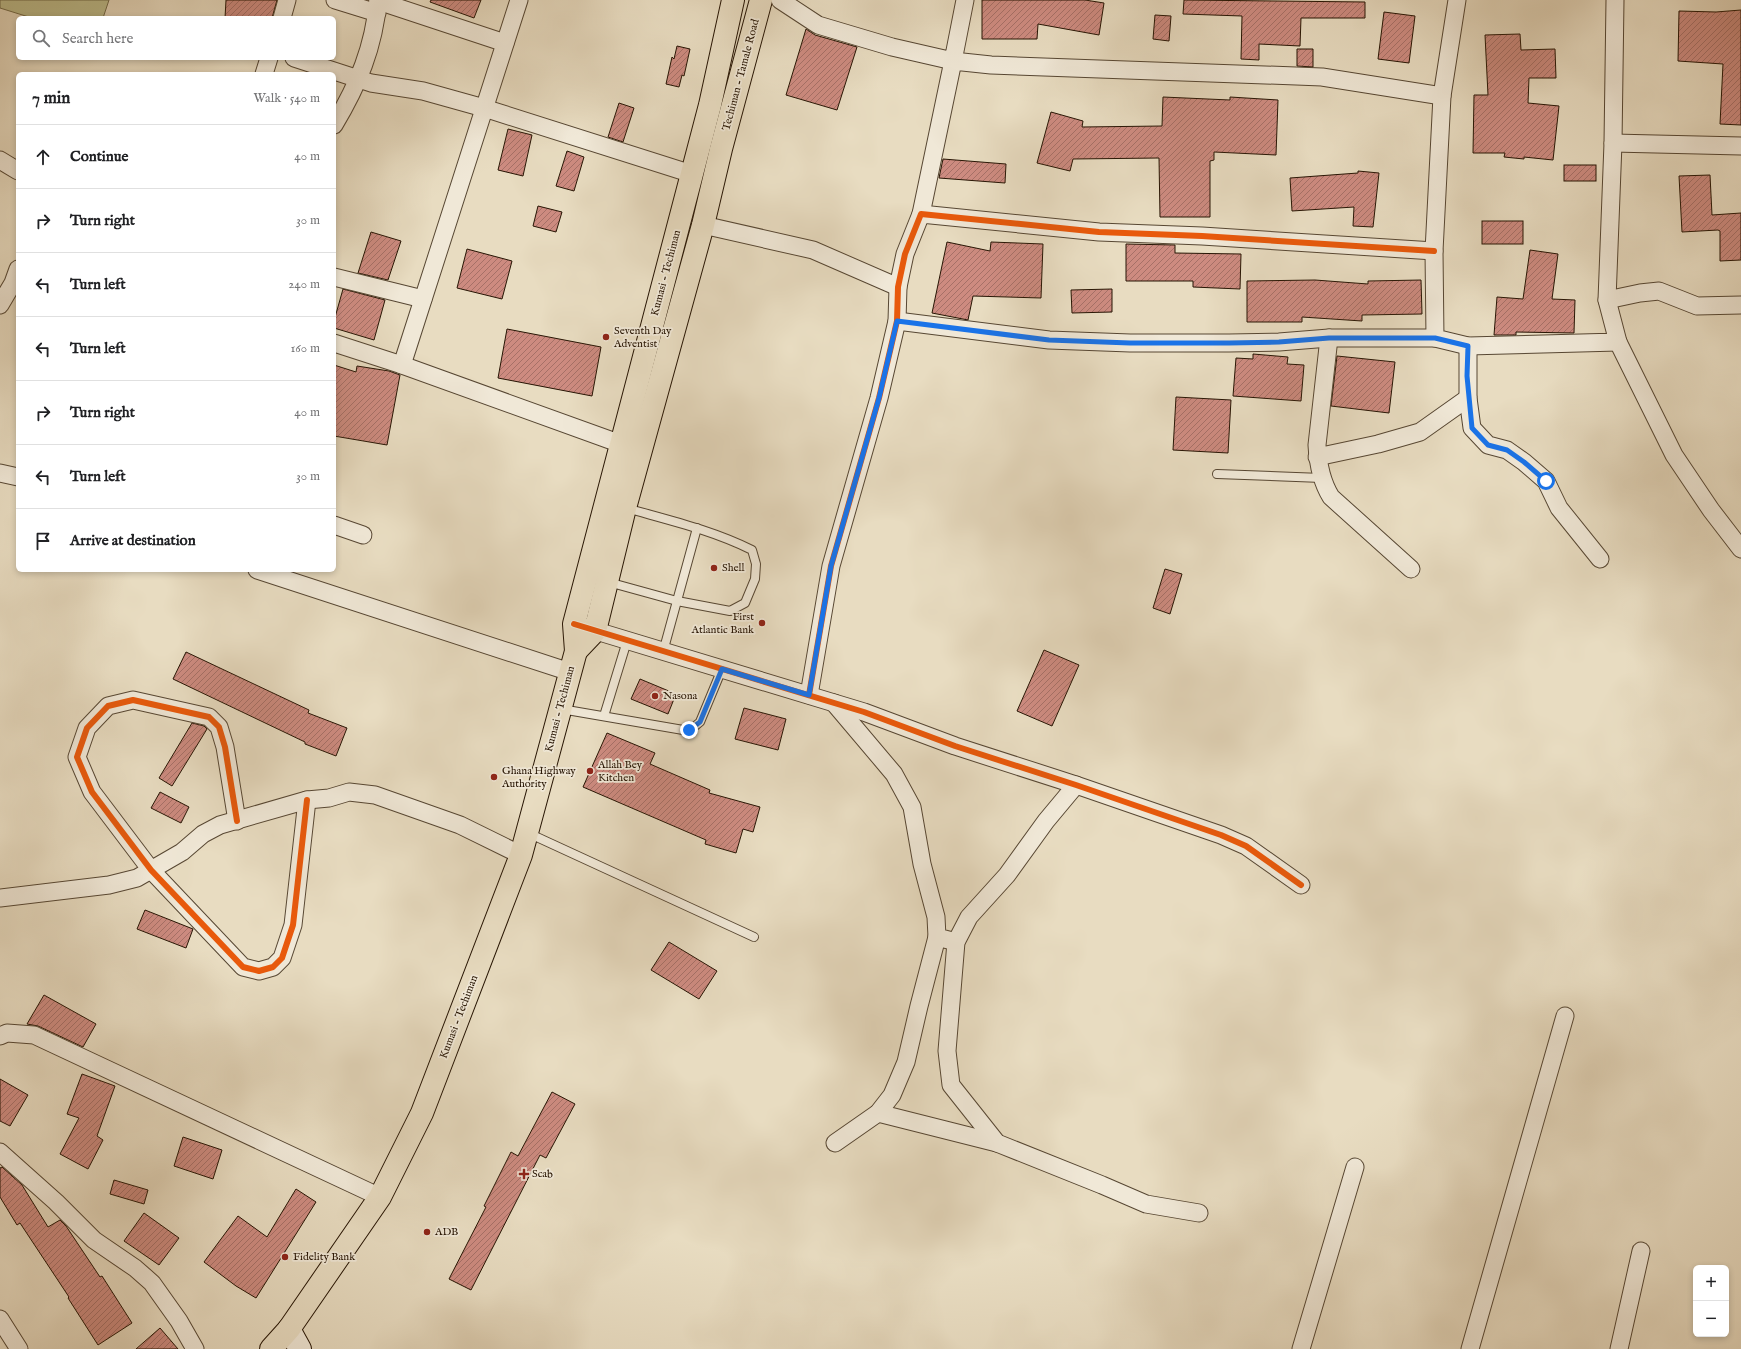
<!DOCTYPE html>
<meta charset="utf-8">
<style>
:root{--surface:#fff;--page:#f6f6f6;--text:#202124;--muted:#757577;--line:#e0e0e0}
body{margin:0;font-family:"IM FELL English",serif;background:var(--page);color:var(--text)}
.controls{position:absolute;right:12px;bottom:12px;display:grid;overflow:hidden;border-radius:6px;box-shadow:0 2px 6px #0003}
.controls button{width:36px;height:36px;display:grid;place-items:center;padding:0;border:0;border-bottom:1px solid var(--line);background:var(--surface);color:var(--text);font:20px sans-serif}
.stop{position:absolute;width:12px;height:12px;margin:-9px;border:3px solid #1a73e8;border-radius:50%;background:#fff}
.stop.end{background:#1a73e8;border-color:#fff;box-shadow:0 1px 4px #0008}
.list{margin:0;padding:0;list-style:none}
h2{display:flex;justify-content:space-between;align-items:center;height:52px;margin:0;padding:0 16px;font-size:17px}
h2 small{font-size:13px;font-weight:400;color:var(--muted)}
.list li{display:grid;grid-template-columns:26px 1fr auto;gap:12px;align-items:center;box-sizing:border-box;height:64px;padding:0 16px;border-top:1px solid var(--line)}
.list b{display:block;font-size:15px;white-space:nowrap}
.list em{font-size:13px;font-style:normal;color:var(--muted)}
.icon{flex:none;width:22px;height:22px;fill:none;stroke:currentColor;stroke-width:2;stroke-linecap:round;stroke-linejoin:round}
.map{position:relative;flex:none;width:1741px;height:1349px;overflow:hidden}
.search{position:absolute;background:var(--surface);box-shadow:0 2px 6px #0003;left:16px;top:16px;width:320px;height:44px;display:flex;align-items:center;gap:10px;box-sizing:border-box;padding:0 14px;border-radius:6px;color:var(--muted);font-size:15px}
.panel{position:absolute;background:var(--surface);box-shadow:0 2px 6px #0003;left:16px;top:72px;width:320px;height:500px;border-radius:6px}
.map>svg:first-child{display:block}
.pitch{fill:#bdbe8e;stroke:#726a49}
.building{fill:url(#building-hatch);stroke:#271504}
.lines{fill:none;stroke-linecap:round;stroke-linejoin:round}
.lane-casing{stroke:#574733;stroke-width:10}
.street-casing{stroke:#574733;stroke-width:19}
.secondary-casing{stroke:#271504;stroke-width:24}
.highway-casing{stroke:#271504;stroke-width:24}
.lane{stroke:#f0e8d7;stroke-width:8}
.street{stroke:#f0e8d7;stroke-width:17}
.secondary{stroke:#f0e8d7;stroke-width:22}
.highway{stroke:#e8dcc1;stroke-width:22}
.cycleway-casing{stroke:#f0e8d7;stroke-width:8}
.cycleway{stroke:#e8590c;stroke-width:6}
.route{stroke:#1a73e8;stroke-width:5}
.poi-dot{fill:#8f2418;stroke:#f0e8d7;stroke-width:1.5}
.labels{text-anchor:middle;dominant-baseline:central;stroke-width:3.5;stroke-linejoin:round;paint-order:stroke}
.street-label{font-size:11px;fill:#271504;stroke:#f0e8d7}
.poi-label{font-size:11px;fill:#271504;stroke:#f0e8d7;text-anchor:start}
</style>
<div class="map">
<svg width="1741" height="1349" viewBox="0 0 1741 1349">
<defs>
<pattern id="building-hatch" width="6" height="6" patternUnits="userSpaceOnUse"><rect width="6" height="6" fill="#cd8b80"/><path d="M-1 1l2-2M0 6l6-6M5 7l2-2" fill="none" stroke="#a67067"/></pattern>
</defs>
<rect width="100%" height="100%" fill="#e8dcc1"/>
<filter id="stains"><feTurbulence type="fractalNoise" baseFrequency=".005" numOctaves="4"/><feColorMatrix values="0 0 0 0 .2 0 0 0 0 .09 0 0 0 0 .02 0 0 0 .5 -.17"/></filter>
<radialGradient id="worn" r=".72"><stop offset=".6" stop-color="#630" stop-opacity="0"/><stop offset="1" stop-color="#630" stop-opacity=".3"/></radialGradient>
<path class="pitch" d="M0,0H109L103,18H32L0,8Z"/>
<g class="building">
<path d="M226,0H277L272,18H225Z"/>
<path d="M431,0H481L474,18L430,2Z"/>
<path d="M982,0H1085L1104,3L1099,35L1038,24L1037,39H982Z"/>
<path d="M1184,0L1365,2V18H1301L1300,46L1259,44V60L1241,59L1242,16L1183,14Z"/>
<path d="M1741,10V125L1720,124L1723,64L1678,61L1679,11L1716,12Z"/>
<path d="M1384,12L1415,16L1409,63L1378,59Z"/>
<path d="M1155,15L1171,16L1169,41L1153,39Z"/>
<path d="M806,29L815,35L857,47L837,110L786,95Z"/>
<path d="M1520,34L1521,50L1555,49L1556,78H1529L1528,103L1559,106L1553,160L1524,157V159L1504,157L1505,153H1473L1474,95H1488L1485,35Z"/>
<path d="M677,46L690,49L684,76L682,75L679,87L666,84L672,57L674,59Z"/>
<path d="M1297,49H1313V67L1297,66Z"/>
<path d="M1163,97L1230,100V97L1278,100L1276,155L1214,152V160L1210,161V217H1160L1159,158L1073,159L1070,171L1037,163L1051,112L1083,121L1082,127L1162,126Z"/>
<path d="M619,103L634,108L623,142L608,137Z"/>
<path d="M508,129L532,135L523,176L498,170Z"/>
<path d="M567,151L584,157L574,191L556,186Z"/>
<path d="M943,159L1006,164L1005,183L939,178Z"/>
<rect x="1564" y="165" width="32" height="16"/>
<path d="M1358,171L1379,173L1373,227L1353,226L1354,207L1292,211L1290,178L1358,173Z"/>
<path d="M1710,175L1712,215L1741,213V260L1720,261V231L1718,230L1682,232L1679,176Z"/>
<path d="M538,206L562,212L556,232L533,226Z"/>
<rect x="1482" y="221" width="41" height="23"/>
<path d="M371,232L401,241L388,280L358,273Z"/>
<path d="M947,242L990,251L991,242L1043,244L1041,298L973,296L968,320L932,313Z"/>
<path d="M1126,244L1175,245V253L1241,254L1240,289L1193,287V281H1126Z"/>
<path d="M467,249L512,261L502,299L457,288Z"/>
<path d="M1530,250L1558,254L1552,299L1575,300L1574,333L1516,332V335H1494L1497,297L1523,299Z"/>
<path d="M1315,280L1368,284V281L1421,280L1422,314L1362,315V321L1302,317V322H1247V281Z"/>
<path d="M343,289L385,300L374,340L334,328V321Z"/>
<path d="M1112,289V312L1072,313L1071,290Z"/>
<path d="M507,329L601,347L592,396L498,378Z"/>
<path d="M1253,354L1288,357L1287,364L1304,365L1301,401L1233,396L1236,358L1253,359Z"/>
<path d="M1337,356L1395,362L1389,413L1331,406Z"/>
<path d="M334,365L356,372L357,366L389,371L400,375L387,445L334,436Z"/>
<path d="M1176,397L1231,400L1228,453L1173,450Z"/>
<path d="M1165,569L1182,574L1170,614L1153,608Z"/>
<path d="M1044,650L1079,665L1052,726L1017,711Z"/>
<path d="M186,652L309,710L308,713L347,728L336,756L305,744V742L173,679Z"/>
<path d="M640,679L676,694L668,714L631,699Z"/>
<path d="M744,708L786,719L778,750L735,739Z"/>
<path d="M192,723L204,726L207,729L172,786L159,778Z"/>
<path d="M607,733L655,753L650,764L710,790L709,793L760,807L753,832L743,829L736,853L705,844L706,840L583,787Z"/>
<path d="M160,792L189,807L181,823L151,808Z"/>
<path d="M145,910L193,929L186,948L137,929Z"/>
<path d="M669,942L717,971L699,999L651,970Z"/>
<path d="M44,995L96,1024L83,1047L38,1026L27,1024Z"/>
<path d="M82,1074L115,1086L97,1136L103,1140L88,1169L60,1154L79,1118L67,1114Z"/>
<path d="M0,1079L28,1095L10,1126L0,1121Z"/>
<path d="M552,1092L575,1104L546,1158L540,1155L471,1290L449,1279L486,1207L484,1206L511,1152L518,1156Z"/>
<path d="M183,1137L222,1150L213,1179L174,1166Z"/>
<path d="M2,1167L22,1185L48,1227L60,1220L66,1226L100,1277L102,1276L132,1323L98,1345L68,1298L69,1297L20,1223L17,1225L0,1197V1168Z"/>
<path d="M114,1180L148,1190L144,1204L110,1194Z"/>
<path d="M296,1189L316,1202L256,1298L236,1286L204,1262L238,1216L267,1237Z"/>
<path d="M144,1213L179,1238L159,1265L124,1241Z"/>
<path d="M160,1328L178,1349H136Z"/>
</g>
<g class="lines">
<defs>
<g id="lane">
<path d="M1217,474L1322,478"/>
<path d="M608,582L677,601L730,611L745,603L755,579L756,564L752,550C712,530 668,520 626,508"/>
<path d="M663,652L697,528"/>
<path d="M561,709L689,731L700,722L722,669"/>
<path d="M604,716L627,641"/>
<path d="M528,833L754,937"/>
</g>
<g id="street">
<path d="M335,0L377,13"/>
<path d="M780,0L818,25L892,47L953,61L965,0"/>
<path d="M1457,0L1442,96L1434,251L1435,338L1468,346L1618,342L1607,300L1613,143L1615,0"/>
<path d="M378,1L505,43"/>
<path d="M282,18L287,0"/>
<path d="M294,58L371,83L423,91L484,108L692,174"/>
<path d="M264,74L269,58"/>
<path d="M334,125C358,85 374,47 378,0"/>
<path d="M1613,143L1741,146"/>
<path d="M0,160L18,171"/>
<path d="M921,214L953,61L991,65L1322,77L1442,96"/>
<path d="M703,225L813,250L898,287"/>
<path d="M334,277L423,299"/>
<path d="M1607,300L1640,293L1659,291L1697,306L1741,305"/>
<path d="M0,305L13,283L18,269"/>
<path d="M897,321L1049,340L1130,343H1229L1279,342L1329,338H1435"/>
<path d="M1329,338L1317,445C1318,464 1321,481 1331,497L1411,569"/>
<path d="M1618,342L1674,455L1711,510L1741,549"/>
<path d="M334,343L402,365L621,444"/>
<path d="M1468,346V398L1472,428L1488,445L1507,450L1524,462L1546,481L1559,508L1600,559"/>
<path d="M402,365L519,0"/>
<path d="M1317,457L1378,444L1420,432L1468,398"/>
<path d="M0,473L18,477"/>
<path d="M334,525L363,535"/>
<path d="M257,570L570,672"/>
<path d="M583,627L864,712L955,746L1076,785L1221,835L1246,846L1301,885"/>
<path d="M809,695L831,566L879,398L897,321L898,287L905,254L921,214L1099,232L1202,236L1434,251"/>
<path d="M834,703L894,774L912,807L922,864L936,917L937,937L956,942"/>
<path d="M1076,785L1046,821L1007,875L969,917L956,942L947,1051L951,1085L997,1143L1102,1185L1146,1204L1199,1213"/>
<path d="M237,821L225,747L219,727L209,717L133,700L108,706L87,728L77,757L92,792L151,870L243,967L259,971L273,967L282,958L293,925L307,800"/>
<path d="M0,898L109,885L137,878L182,852L203,834L220,825L307,800L329,798L349,792L375,795L460,825L521,855"/>
<path d="M0,1036L7,1033L34,1035L380,1197"/>
<path d="M878,1113L997,1143"/>
<path d="M835,1143L878,1113L892,1095L906,1062L919,1006L937,937"/>
<path d="M0,1152L56,1202L94,1240L135,1268L152,1283L179,1321L195,1349"/>
<path d="M0,1319L19,1349"/>
<path d="M1301,1349L1355,1167"/>
<path d="M1470,1349L1565,1016"/>
<path d="M1619,1349L1641,1251"/>
</g>
<path id="secondary" d="M289,1329L300,1349"/>
<g id="highway">
<path d="M576,651L595,631L625,508L703,225L721,149L761,0"/>
<path d="M271,1349L289,1329L380,1197L422,1113L521,855L576,651L574,624L710,105L733,0"/>
</g>
</defs>
<use href="#lane" class="lane-casing"/>
<use href="#street" class="street-casing"/>
<use href="#secondary" class="secondary-casing"/>
<use href="#highway" class="highway-casing"/>
<use href="#lane" class="lane"/>
<use href="#street" class="street"/>
<use href="#secondary" class="secondary"/>
<use href="#highway" class="highway"/>
<defs>
<g id="cycleway">
<path d="M574,624L864,712L955,746L1076,785L1221,835L1246,846L1301,885"/>
<path d="M809,695L831,566L879,398L897,321L898,287L905,254L921,214L1099,232L1202,236L1434,251"/>
<path d="M237,821L225,747L219,727L209,717L133,700L108,706L87,728L77,757L92,792L151,870L243,967L259,971L273,967L282,958L293,925L307,800"/>
</g>
</defs>
<use href="#cycleway" class="cycleway-casing"/>
<use href="#cycleway" class="cycleway"/>
</g>
<g class="lines">
<path class="route" d="M689,730L700,722L722,669L809,695L831,566L879,398L897,321L1049,340L1130,343H1229L1279,342L1329,338H1435L1468,346L1467,376L1472,428L1488,445L1507,450L1524,462L1546,481"/>
</g>
<g class="poi-dot">
<circle cx="606" cy="337" r="4"/>
<circle cx="714" cy="568" r="4"/>
<circle cx="762" cy="623" r="4"/>
<circle cx="655" cy="696" r="4"/>
<circle cx="590" cy="771" r="4"/>
<circle cx="494" cy="777" r="4"/>
<path d="M522 1168h4v4h4v4h-4v4h-4v-4h-4v-4h4z"/>
<circle cx="427" cy="1232" r="4"/>
<circle cx="285" cy="1257" r="4"/>
</g>
<g class="labels">
<g class="street-label">
<text transform="translate(741 75) rotate(-75)">Techiman - Tamale Road</text>
<text transform="translate(666 273) rotate(-75)">Kumasi - Techiman</text>
<text transform="translate(560 709) rotate(-75)">Kumasi - Techiman</text>
<text transform="translate(459 1017) rotate(-69)">Kumasi - Techiman</text>
</g>
<g class="poi-label">
<text x="614" y="331">Seventh Day<tspan x="614" dy="13">Adventist</tspan></text>
<text x="722" y="568">Shell</text>
<text x="754" y="617" text-anchor="end">First<tspan x="754" dy="13">Atlantic Bank</tspan></text>
<text x="663" y="696">Nasona</text>
<text x="598" y="765">Allah Bey<tspan x="598" dy="13">Kitchen</tspan></text>
<text x="502" y="771">Ghana Highway<tspan x="502" dy="13">Authority</tspan></text>
<text x="532" y="1174">Scab</text>
<text x="435" y="1232">ADB</text>
<text x="293" y="1257">Fidelity Bank</text>
</g>
</g>
<rect width="100%" height="100%" filter="url(#stains)"/>
<rect width="100%" height="100%" fill="url(#worn)"/>
</svg>
<div class="controls">
<button>+</button>
<button>−</button>
</div>
<div class="stop" style="left:1546px;top:481px"></div>
<div class="stop end" style="left:689px;top:730px"></div>
<div class="search"><svg class="icon" aria-label="search" viewBox="0 0 24 24"><circle cx="10" cy="10" r="6"/><path d="M15 15l6 6"/></svg>Search here</div>
<section class="panel">
<h2>7 min<small>Walk · 540 m</small></h2>
<ul class="list">
<li><svg class="icon" aria-label="ahead" viewBox="0 0 24 24"><path d="M12 20V5M6 11l6-6 6 6"/></svg><div><b>Continue</b></div><em>40 m</em></li>
<li><svg class="icon" aria-label="right" viewBox="0 0 24 24"><path d="M7 20v-9h11M14 6l5 5-5 5"/></svg><div><b>Turn right</b></div><em>30 m</em></li>
<li><svg class="icon" aria-label="left" viewBox="0 0 24 24"><path d="M17 20v-9H6M10 6l-5 5 5 5"/></svg><div><b>Turn left</b></div><em>240 m</em></li>
<li><svg class="icon" aria-label="left" viewBox="0 0 24 24"><path d="M17 20v-9H6M10 6l-5 5 5 5"/></svg><div><b>Turn left</b></div><em>160 m</em></li>
<li><svg class="icon" aria-label="right" viewBox="0 0 24 24"><path d="M7 20v-9h11M14 6l5 5-5 5"/></svg><div><b>Turn right</b></div><em>40 m</em></li>
<li><svg class="icon" aria-label="left" viewBox="0 0 24 24"><path d="M17 20v-9H6M10 6l-5 5 5 5"/></svg><div><b>Turn left</b></div><em>30 m</em></li>
<li><svg class="icon" aria-label="arrive" viewBox="0 0 24 24"><path d="M6 21V4h12l-3 4 3 4H6"/></svg><div><b>Arrive at destination</b></div></li>
</ul>
</section>
</div>
